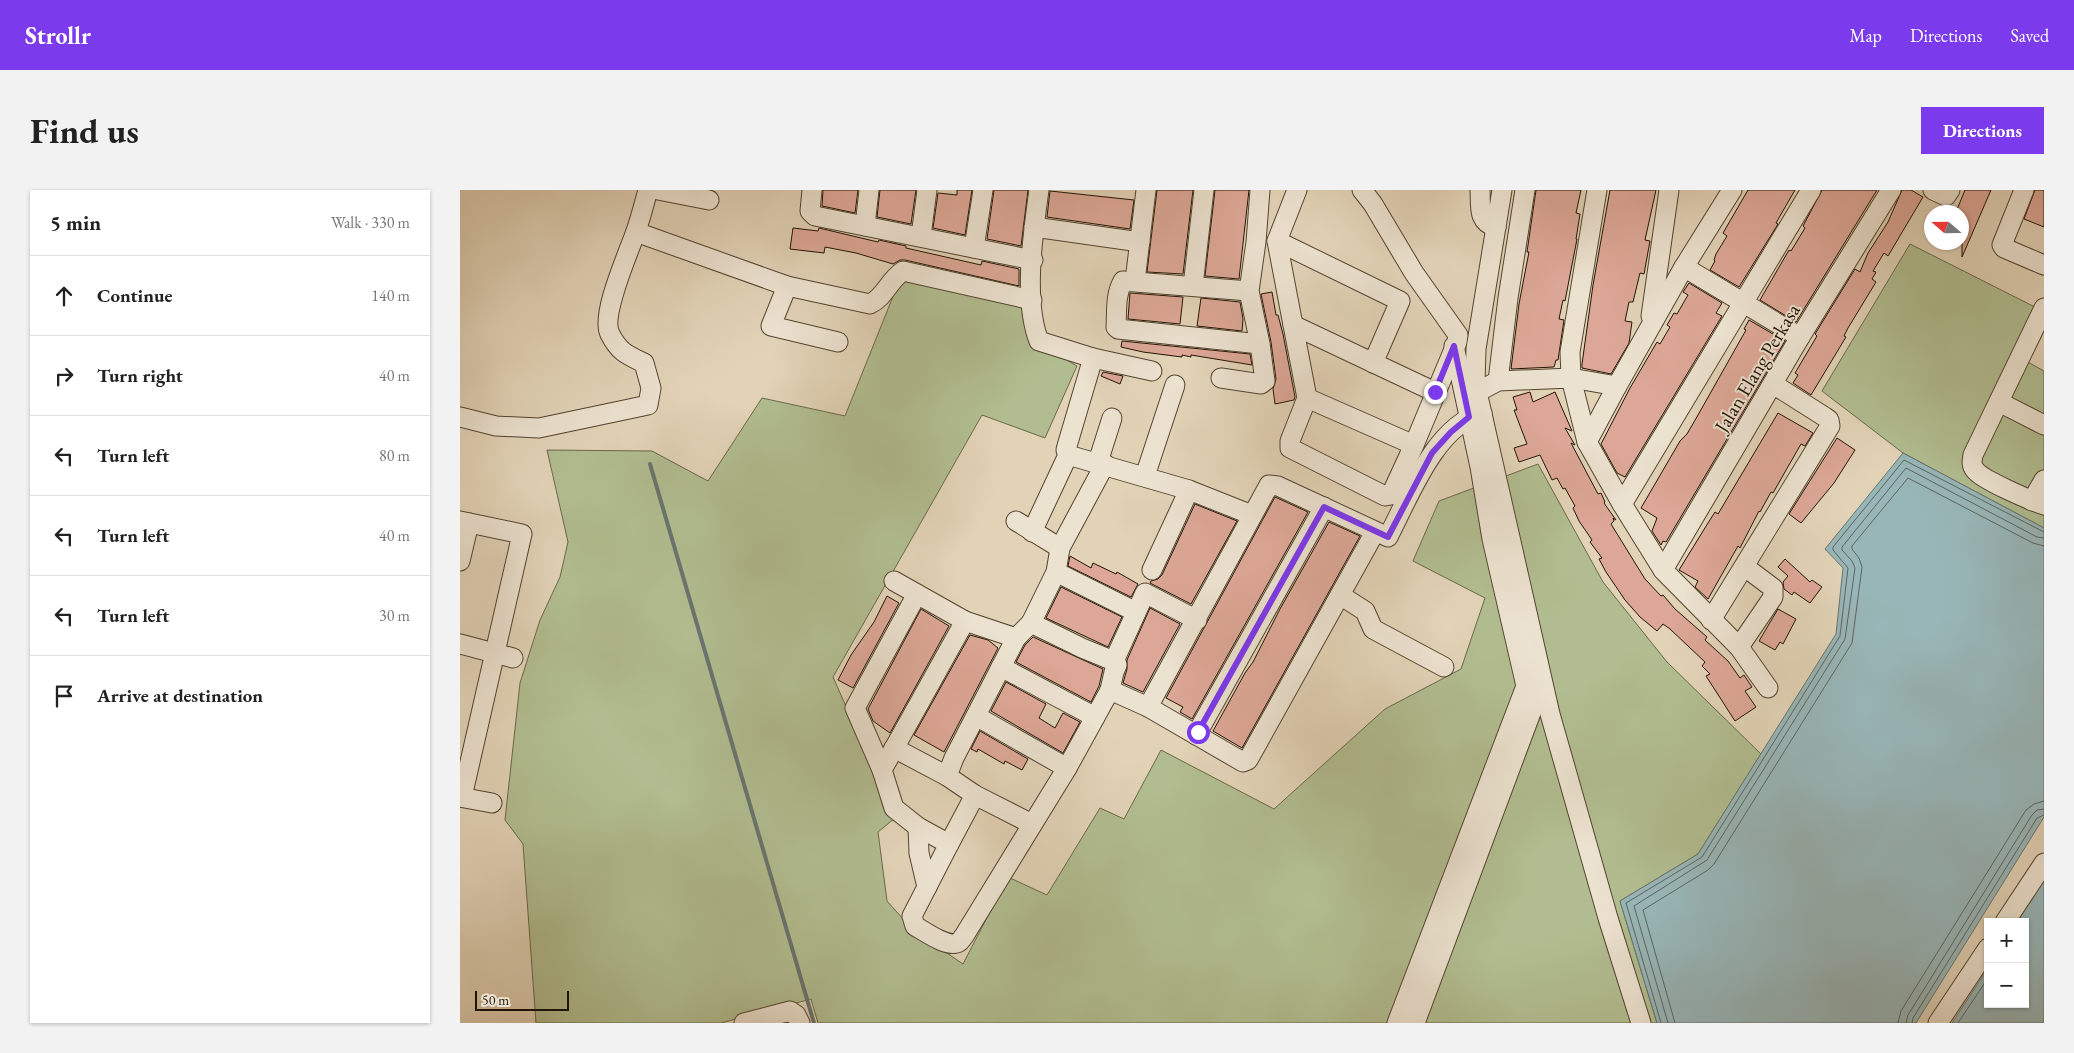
<!DOCTYPE html>
<meta charset="utf-8">
<style>
:root{--surface:#fff;--page:#f2f2f2;--text:#222;--muted:#767676;--line:#e0e0e0;--accent:#7c3aed}
body{margin:0;font-family:"EB Garamond",serif;background:var(--page);color:var(--text)}
.controls{position:absolute;right:15px;bottom:15px;display:grid;overflow:hidden;border-radius:0px;box-shadow:0 1px 4px #0004}
.controls button{width:45px;height:45px;display:grid;place-items:center;padding:0;border:0;border-bottom:1px solid var(--line);background:var(--surface);color:var(--text);font:25px sans-serif}
.compass{position:absolute;left:1464px;top:15px;width:45px;height:45px;border-radius:50%;background:var(--surface);box-shadow:0 1px 4px #0004;rotate:290deg}
.scale{position:absolute;left:15px;bottom:12px;width:94px;box-sizing:border-box;padding-left:5px;border:2px solid #231403;border-top:0;font-size:14px;line-height:18px;white-space:nowrap;color:#231403;-webkit-text-stroke:4px #ece2d0;paint-order:stroke}
.stop{position:absolute;width:15px;height:15px;margin:-11px;border:4px solid #7c3aed;border-radius:50%;background:#fff}
.stop.end{background:#7c3aed;border-color:#fff;box-shadow:0 1px 5px #0008}
.list{margin:0;padding:0;list-style:none}
h2{display:flex;justify-content:space-between;align-items:center;height:65px;margin:0;padding:0 20px;font-size:21px}
h2 small{font-size:16px;font-weight:400;color:var(--muted)}
.list li{display:grid;grid-template-columns:32px 1fr auto;gap:15px;align-items:center;box-sizing:border-box;height:80px;padding:0 20px;border-top:1px solid var(--line)}
.list b{display:block;font-size:19px;white-space:nowrap}
.list em{font-size:16px;font-style:normal;color:var(--muted)}
.icon{flex:none;width:28px;height:28px;fill:none;stroke:currentColor;stroke-width:2;stroke-linecap:round;stroke-linejoin:round}
.map{position:relative;flex:none;width:1584px;height:833px;overflow:hidden;border-radius:0px}
header{display:flex;align-items:center;gap:30px;box-sizing:border-box;height:70px;padding:0 25px;background:var(--accent);color:#fff}
header strong{font-size:24px}
nav{display:flex;gap:28px;margin-inline-start:auto;font-size:18px}
.intro{display:flex;align-items:center;justify-content:space-between;box-sizing:border-box;height:120px;padding:0 30px}
h1{margin:0;font-size:35px}
.button{padding:12px 22px;border-radius:0px;background:var(--accent);color:#fff;font-size:18px;font-weight:700}
main{display:flex;gap:30px;padding:0 30px}
aside{flex:1;background:var(--surface);border-radius:0px;box-shadow:0 1px 4px #0004}
.map>svg:first-child{display:block}
.grass{fill:#b1bd90;stroke:#6a684a}
.water{fill:#98b6b8;stroke:#697570}
.lines{fill:none;stroke-linecap:round;stroke-linejoin:round}
.shore{stroke:#5e655e;stroke-width:1}
.stream{stroke:#697570;stroke-width:4}
.building{fill:#dca796;stroke:#231403}
.minor-casing{stroke:#534430;stroke-width:21}
.minor{stroke:#ece2d0;stroke-width:19}
.route{stroke:#7c3aed;stroke-width:6}
.labels{text-anchor:middle;dominant-baseline:central;stroke-width:4;stroke-linejoin:round;paint-order:stroke}
.street-label{font-size:20px;fill:#231403;stroke:#ece2d0}
</style>
<header>
<strong>Strollr</strong>
<nav><a>Map</a><a>Directions</a><a>Saved</a></nav>
</header>
<div class="intro"><h1>Find us</h1><a class="button">Directions</a></div>
<main>
<aside>
<h2>5 min<small>Walk · 330 m</small></h2>
<ul class="list">
<li><svg class="icon" aria-label="ahead" viewBox="0 0 24 24"><path d="M12 20V5M6 11l6-6 6 6"/></svg><div><b>Continue</b></div><em>140 m</em></li>
<li><svg class="icon" aria-label="right" viewBox="0 0 24 24"><path d="M7 20v-9h11M14 6l5 5-5 5"/></svg><div><b>Turn right</b></div><em>40 m</em></li>
<li><svg class="icon" aria-label="left" viewBox="0 0 24 24"><path d="M17 20v-9H6M10 6l-5 5 5 5"/></svg><div><b>Turn left</b></div><em>80 m</em></li>
<li><svg class="icon" aria-label="left" viewBox="0 0 24 24"><path d="M17 20v-9H6M10 6l-5 5 5 5"/></svg><div><b>Turn left</b></div><em>40 m</em></li>
<li><svg class="icon" aria-label="left" viewBox="0 0 24 24"><path d="M17 20v-9H6M10 6l-5 5 5 5"/></svg><div><b>Turn left</b></div><em>30 m</em></li>
<li><svg class="icon" aria-label="arrive" viewBox="0 0 24 24"><path d="M6 21V4h12l-3 4 3 4H6"/></svg><div><b>Arrive at destination</b></div></li>
</ul>
</aside>
<div class="map">
<svg width="1584" height="833" viewBox="0 0 1584 833">
<rect width="100%" height="100%" fill="#e2d3b7"/>
<filter id="stains"><feTurbulence type="fractalNoise" baseFrequency=".004" numOctaves="4"/><feColorMatrix values="0 0 0 0 .2 0 0 0 0 .09 0 0 0 0 .02 0 0 0 .5 -.17"/></filter>
<radialGradient id="worn" r=".72"><stop offset=".6" stop-color="#630" stop-opacity="0"/><stop offset="1" stop-color="#630" stop-opacity=".3"/></radialGradient>
<g class="grass">
<path d="M1450,54L1575,117L1555,165L1584,181V338L1443,263L1362,201Z"/>
<path d="M442,84L575,115L574,151L617,176L585,248L522,225L373,487L435,628L418,642L427,711L453,740L503,774L548,687L587,705L640,618L664,629L701,560L814,619L925,519L1001,479L1025,408L953,371L979,311L1078,274L1143,392L1207,472L1301,564L1238,664L1160,711L1197,833H358L351,809L261,833H76L63,654L45,630L60,493L80,430L100,387L108,352L87,260L192,261L248,291L302,208L385,226Z"/>
</g>
<g class="water">
<path d="M1443,263L1584,338V627L1456,833H1197L1160,711L1238,664L1376,444L1383,378L1365,359Z"/>
<path d="M1584,689V833H1492L1528,778V814H1565V732H1557Z"/>
</g>
<g class="lines">
<g class="shore">
<path d="M1201,833L1166,713L1242,667L1380,446L1388,378L1373,360V357L1444,270L1584,342"/>
<path d="M1208,833L1174,716L1247,670L1385,449L1395,378L1392,371L1382,360V357L1446,278L1577,347L1584,348"/>
<path d="M1215,833L1183,720L1248,680L1254,674L1392,453L1402,377L1399,368L1392,359V356L1448,288L1573,353L1584,356"/>
<path d="M1438,833L1441,821L1566,620L1574,614L1584,611"/>
<path d="M1446,833L1448,825L1572,625L1577,620L1584,619"/>
<path d="M1452,833L1453,828L1577,628L1584,625"/>
<path d="M1498,833L1528,788"/>
</g>
<path class="stream" d="M190,274L354,833"/>
</g>
<g class="building">
<path d="M363,0H398L395,23L362,16Z"/>
<path d="M420,0H456L451,34L417,27Z"/>
<path d="M497,0H512L505,45L473,38L478,3L497,5Z"/>
<path d="M534,0H568L561,56L527,49Z"/>
<path d="M697,0H733L723,84L687,82Z"/>
<path d="M755,0H789L779,89L745,86Z"/>
<path d="M1076,0H1121L1116,23L1120,24L1116,49H1117L1105,111L1103,110L1099,129L1104,130L1098,170H1096L1094,177L1051,179L1059,114L1069,62H1067Z"/>
<path d="M1150,0H1196L1185,50L1190,51L1184,84L1180,83L1173,112H1169L1165,131L1172,132L1169,153L1151,184L1122,178V174L1133,95Z"/>
<path d="M1288,0H1335L1316,33L1318,34L1279,97L1250,80L1255,71L1254,70L1256,64L1267,46L1263,43Z"/>
<path d="M1362,0H1417L1336,132L1300,110L1329,60L1331,61L1345,38L1343,36Z"/>
<path d="M1442,0H1451L1463,7L1428,66L1424,63L1413,81L1416,82L1412,89L1416,92L1388,138L1384,146L1386,147L1351,205L1333,193L1338,185L1335,183L1357,146L1355,144L1395,79L1400,82L1408,63L1428,32Z"/>
<path d="M1505,0H1531L1502,67V22H1496Z"/>
<path d="M1575,0H1584V37L1564,29Z"/>
<path d="M590,1L674,10L670,39L587,27Z"/>
<path d="M333,38L358,41L359,38L418,52L419,50L446,56V58L521,75L522,71L559,79V96L445,70H440L433,74L396,63L365,57L364,63L330,59Z"/>
<path d="M1229,93L1262,113L1256,123L1262,126L1165,287L1157,283L1141,254L1170,198L1197,152L1200,154L1210,137L1207,135L1214,123L1217,124L1228,105L1223,102Z"/>
<path d="M812,102L816,125H818L823,144L835,207L834,210L815,214L813,199L816,189L811,152L801,104Z"/>
<path d="M670,103L723,107L720,134L668,129Z"/>
<path d="M741,108L780,112L783,129L782,141L737,136Z"/>
<path d="M1289,130L1325,151L1206,352L1203,351L1201,355L1192,341L1197,328L1181,318L1220,251L1227,244L1238,225L1286,140L1284,139Z"/>
<path d="M662,151L790,164L792,175L731,165V167L722,165V167L683,162L661,157Z"/>
<path d="M643,182L663,186L660,194L641,186Z"/>
<path d="M1070,202L1073,212L1095,202L1112,241L1105,238L1115,255L1111,253L1138,304L1141,303L1145,312L1144,313L1156,330L1153,328L1154,331L1151,334L1185,389L1201,406L1203,405L1215,419L1247,447L1245,450L1268,471L1280,488L1284,485L1292,497L1285,501L1296,517L1275,531L1246,486L1250,484L1242,476L1245,472L1210,439L1203,434L1197,441L1180,427L1165,410L1146,382L1139,369L1142,368L1130,352L1132,350L1119,331L1113,318L1115,316L1105,298L1103,299L1097,288L1092,290L1080,265L1059,272L1054,258L1067,254L1054,220H1057L1053,207Z"/>
<path d="M1318,223L1353,243L1345,256L1341,254L1313,303L1311,302L1300,322L1299,321L1280,358L1278,356L1248,409L1235,397L1238,391L1219,380L1248,333L1255,322L1258,324Z"/>
<path d="M1377,248L1395,260L1374,293L1341,333L1329,324Z"/>
<path d="M815,307L848,322L732,529L720,522L723,517L706,508Z"/>
<path d="M735,314L777,331L731,414L690,393L691,391L698,389L702,385Z"/>
<path d="M869,332L900,346L782,558L753,541L785,483L793,472L820,419Z"/>
<path d="M610,366L631,378L633,373L656,384L657,382L678,394L671,407L608,376Z"/>
<path d="M1325,369L1350,392L1352,390L1362,397L1350,413L1334,402L1332,405L1324,399L1323,392L1328,386L1318,377Z"/>
<path d="M601,397L662,427L648,457L586,428Z"/>
<path d="M427,406L439,413L393,498L378,490L391,465L414,432Z"/>
<path d="M690,418L720,434L683,502L663,493L667,479V470Z"/>
<path d="M461,419L489,436L430,543L413,531L408,519Z"/>
<path d="M1318,419L1336,429L1323,454L1320,452L1315,460L1299,451Z"/>
<path d="M510,445L528,450L538,458L484,562L454,545Z"/>
<path d="M573,447L643,479L639,496L631,512L556,472L565,455Z"/>
<path d="M546,492L586,514L579,528L595,538L603,523L620,532L603,563L531,521Z"/>
<path d="M520,541L568,569L562,580L545,571L544,574L518,559L517,562L511,559Z"/>
</g>
<g class="lines">
<defs>
<g id="minor">
<path d="M198,0L249,10"/>
<path d="M352,0L350,21L355,26L573,70"/>
<path d="M579,0C573,43 563,111 579,151L633,168L607,256L606,260L608,265L729,300L792,325"/>
<path d="M902,0L913,14L954,83L998,145L997,152L954,255L931,305L925,306L830,258V251L847,208L833,135L975,202"/>
<path d="M1020,0C1021,16 1017,32 1036,37"/>
<path d="M1042,0L1016,159L1015,193L1090,524L1148,728L1181,833"/>
<path d="M1473,0L1486,6L1490,0"/>
<path d="M1564,0L1542,55L1544,58L1584,75"/>
<path d="M405,36L409,0"/>
<path d="M574,37L680,52"/>
<path d="M176,42L327,96L410,114C425,107 429,90 443,81L572,110"/>
<path d="M461,46L467,0"/>
<path d="M817,51L940,111L913,173"/>
<path d="M514,58L523,0"/>
<path d="M1224,77L1340,147"/>
<path d="M675,91L686,0"/>
<path d="M327,96L311,136L378,152"/>
<path d="M733,96L744,0"/>
<path d="M789,101L663,91C655,105 657,121 656,137L658,139L800,154"/>
<path d="M1584,118L1513,265C1512,271 1511,275 1515,280C1522,290 1572,311 1584,315"/>
<path d="M1191,126L1209,0"/>
<path d="M833,135L817,51L837,0"/>
<path d="M994,156L1020,277L1032,349L1066,496L1069,501"/>
<path d="M633,168L692,181"/>
<path d="M761,188L801,194L805,191L800,154L789,101L796,52L800,0"/>
<path d="M1038,191L1048,108L1065,0"/>
<path d="M1157,196L1224,77L1272,0"/>
<path d="M847,208L954,255"/>
<path d="M1006,208L1038,191L1111,188L1127,252L1162,314L1203,380L1279,457L1308,498"/>
<path d="M1539,212L1584,235"/>
<path d="M0,227L36,236L79,238L188,215L191,198L184,173C167,165 159,162 150,144C140,125 169,62 176,41C181,27 184,14 188,0"/>
<path d="M1127,252L1157,196L1111,188L1110,162L1137,0"/>
<path d="M638,272L652,228"/>
<path d="M685,286L715,195"/>
<path d="M1572,311L1584,290"/>
<path d="M1162,314L1351,0"/>
<path d="M0,331L62,344L2,607"/>
<path d="M556,331L600,358"/>
<path d="M572,342L608,265"/>
<path d="M0,371L9,333"/>
<path d="M692,380L729,300"/>
<path d="M1203,380L1340,147L1431,0"/>
<path d="M596,382L676,422"/>
<path d="M434,391L505,431L556,448L571,433L622,458L656,472L657,475L654,482L650,500L688,517L783,572L788,570L915,342"/>
<path d="M457,404L395,518L422,580L434,618L458,637L489,654L452,726L455,736C464,741 489,759 499,752C501,751 502,748 504,746L607,578L650,500"/>
<path d="M880,405L905,421L913,439L984,477"/>
<path d="M1251,430L1370,236L1369,230L1365,227L1313,194"/>
<path d="M571,433L596,382L600,358L645,274"/>
<path d="M556,448L494,568L487,586L515,605L572,634"/>
<path d="M0,454L53,468"/>
<path d="M1279,457L1313,407V398L1285,377"/>
<path d="M654,471L685,403L737,430"/>
<path d="M541,477L635,527"/>
<path d="M688,517L809,295L818,296L928,347C949,307 975,236 1022,223"/>
<path d="M516,526L607,578"/>
<path d="M736,545L864,317"/>
<path d="M434,558L487,586"/>
<path d="M422,580L505,431"/>
<path d="M0,607L32,613"/>
<path d="M458,637L459,663L467,697"/>
<path d="M489,654L515,605"/>
<path d="M1545,732L1584,673"/>
<path d="M284,833L330,821L336,825L340,833"/>
<path d="M937,833L1066,496L1078,474"/>
<path d="M955,833L1072,520L1075,510L1084,500"/>
<path d="M1478,833L1528,758"/>
</g>
</defs>
<use href="#minor" class="minor-casing"/>
<use href="#minor" class="minor"/>
</g>
<g class="lines">
<path class="route" d="M738,542L864,317L928,347L972,263L991,242L1009,227L994,156L975,202"/>
</g>
<g class="labels">
<g class="street-label">
<text transform="translate(1297 178) rotate(-59)">Jalan Elang Perkasa</text>
</g>
</g>
<rect width="100%" height="100%" filter="url(#stains)"/>
<rect width="100%" height="100%" fill="url(#worn)"/>
</svg>
<div class="controls">
<button>+</button>
<button>−</button>
</div>
<svg class="compass" viewBox="-18 -18 36 36"><path d="M0-13l5 13h-10z" fill="#e53935"/><path d="M0 13l5-13h-10z" fill="#767676"/></svg>
<div class="scale">50 m</div>
<div class="stop" style="left:738px;top:542px"></div>
<div class="stop end" style="left:975px;top:202px"></div>
</div>
</main>
